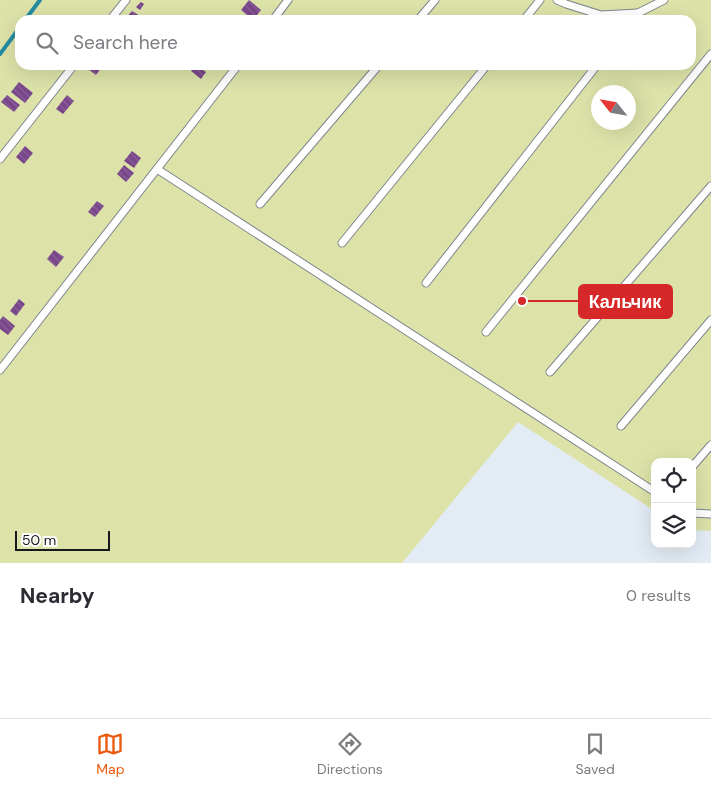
<!DOCTYPE html>
<meta charset="utf-8">
<style>
:root{--surface:#fff;--page:#f7f7f7;--text:#2b2b33;--muted:#7c7c81;--line:#e1e1e2;--accent:#ea580c}
body{margin:0;font-family:"DM Sans",sans-serif;background:var(--page);color:var(--text)}
.controls{position:absolute;right:15px;bottom:15px;display:grid;overflow:hidden;border-radius:10px;box-shadow:0 5px 20px #0002}
.controls button{width:45px;height:45px;display:grid;place-items:center;padding:0;border:0;border-bottom:1px solid var(--line);background:var(--surface);color:var(--text);font:25px sans-serif}
.compass{position:absolute;left:591px;top:85px;width:45px;height:45px;border-radius:50%;background:var(--surface);box-shadow:0 5px 20px #0002;rotate:301deg}
.scale{position:absolute;left:15px;bottom:12px;width:95px;box-sizing:border-box;padding-left:5px;border:2px solid #16191c;border-top:0;font-size:14px;line-height:18px;white-space:nowrap;color:#16191c;-webkit-text-stroke:4px #fff;paint-order:stroke}
.list{margin:0;padding:0;list-style:none}
h2{display:flex;justify-content:space-between;align-items:center;height:65px;margin:0;padding:0 20px;font-size:21px}
h2 small{font-size:16px;font-weight:400;color:var(--muted)}
.icon{flex:none;width:28px;height:28px;fill:none;stroke:currentColor;stroke-width:2;stroke-linecap:round;stroke-linejoin:round}
.map{position:relative;flex:none;width:711px;height:563px;overflow:hidden}
.search{position:absolute;background:var(--surface);box-shadow:0 5px 20px #0002;left:15px;right:15px;top:15px;height:55px;display:flex;align-items:center;gap:12px;box-sizing:border-box;padding:0 18px;border-radius:15px;color:var(--muted);font-size:19px}
.sheet{height:155px;background:var(--surface)}
nav{display:flex;justify-content:space-around;align-items:center;box-sizing:border-box;height:70px;border-top:1px solid var(--line);background:var(--surface);font-size:14px;color:var(--muted)}
nav a{display:grid;justify-items:center;gap:2px}
nav .on{color:var(--accent)}
.map>svg:first-child{display:block}
.green{fill:#dce2a8;fill-rule:evenodd}
.lines{fill:none;stroke-linecap:round;stroke-linejoin:round}
.stream{stroke:#248ba2;stroke-width:4}
.building{fill:url(#building-back-hatch)}
.lane-casing{stroke:#7d868d;stroke-width:9}
.lane{stroke:#fff;stroke-width:7}
.leader{fill:none;stroke:#d62828;stroke-width:2}
.callout-dot{fill:#d62828;stroke:#fff;stroke-width:2}
.callout{fill:#d62828;stroke:#d62828;stroke-width:2}
.callout-label{font-size:18px;text-anchor:middle;font-weight:bold;fill:#fff}
</style>
<div class="map">
<svg width="711" height="563" viewBox="0 0 711 563">
<defs>
<pattern id="building-back-hatch" width="6" height="6" patternUnits="userSpaceOnUse" patternTransform="scale(1.25)"><rect width="6" height="6" fill="#79458b"/><path d="M-1 5l2 2M0 0l6 6M5-1l2 2" fill="none" stroke="#896297"/></pattern>
</defs>
<rect width="100%" height="100%" fill="#e3ecf5"/>
<path class="green" d="M0,0H711V531L692,530V462H655V511L518,422L402,563H0ZM20,20H691V65H20ZM598,92H628V122H598Z"/>
<g class="lines">
<g class="stream">
<path d="M25,20L40,0"/>
<path d="M0,54L20,27"/>
</g>
</g>
<g class="building">
<path d="M249,0L261,10L253,20L241,10Z"/>
<path d="M141,2L144,4L140,10L136,7Z"/>
<path d="M132,11L140,16L137,20H129L126,18Z"/>
<path d="M91,65H97L101,68L96,75L88,69Z"/>
<path d="M196,65L206,72L201,79L191,71Z"/>
<path d="M205,65H216L212,70Z"/>
<path d="M19,82L33,93L25,103L11,92Z"/>
<path d="M7,95L20,105L14,112L1,102Z"/>
<path d="M67,95L74,101L63,114L56,109Z"/>
<path d="M25,146L33,153L24,164L16,157Z"/>
<path d="M132,151L141,158L134,168L124,161Z"/>
<path d="M124,165L134,173L126,182L117,174Z"/>
<path d="M97,201L104,206L95,217L88,212Z"/>
<path d="M54,250L64,257L56,267L47,259Z"/>
<path d="M19,299L25,304L16,316L10,311Z"/>
<path d="M3,316L15,326L8,335L0,329V320Z"/>
</g>
<g class="lines">
<defs>
<g id="lane">
<path d="M557,0L566,4L601,15L638,13"/>
<path d="M110,20L126,0"/>
<path d="M273,20L288,0"/>
<path d="M418,20L435,0"/>
<path d="M524,20L540,0"/>
<path d="M633,20L638,13L664,0"/>
<path d="M0,159L74,65"/>
<path d="M157,169L655,492"/>
<path d="M260,204L379,65"/>
<path d="M342,243L487,65"/>
<path d="M426,283L597,65"/>
<path d="M486,332L711,54"/>
<path d="M0,370L238,65"/>
<path d="M550,372L711,186"/>
<path d="M621,426L711,320"/>
<path d="M692,467L711,445"/>
<path d="M692,513L711,514"/>
</g>
</defs>
<use href="#lane" class="lane-casing"/>
<use href="#lane" class="lane"/>
</g>
<path class="leader" d="M522 301L579 301"/>
<circle class="callout-dot" cx="522" cy="301" r="5"/>
<rect class="callout" x="579" y="285" width="93" height="33" rx="5"/>
<g class="callout-label">
<text x="625" y="308">Кальчик</text>
</g>
</svg>
<div class="controls">
<button><svg class="icon" aria-label="locate" viewBox="0 0 24 24"><circle cx="12" cy="12" r="6"/><path d="M12 2v4M12 18v4M2 12h4M18 12h4"/></svg></button>
<button><svg class="icon" aria-label="layers" viewBox="0 0 24 24"><path d="M12 4l9 5-9 5-9-5zM3 14l9 5 9-5"/></svg></button>
</div>
<svg class="compass" viewBox="-18 -18 36 36"><path d="M0-13l5 13h-10z" fill="#e53935"/><path d="M0 13l5-13h-10z" fill="#7c7c81"/></svg>
<div class="scale">50 m</div>
<div class="search"><svg class="icon" aria-label="search" viewBox="0 0 24 24"><circle cx="10" cy="10" r="6"/><path d="M15 15l6 6"/></svg>Search here</div>
</div>
<section class="sheet">
<h2>Nearby<small>0 results</small></h2>
<ul class="list">
</ul>
</section>
<nav>
<a class="on"><svg class="icon" aria-label="map" viewBox="0 0 24 24"><path d="M3 6l6-2 6 2 6-2v14l-6 2-6-2-6 2zM9 4v14M15 6v14"/></svg>Map</a>
<a><svg class="icon" aria-label="directions" viewBox="0 0 24 24"><path d="M12 3l9 9-9 9-9-9zM9 14v-3h6M13 9l2 2-2 2"/></svg>Directions</a>
<a><svg class="icon" aria-label="saved" viewBox="0 0 24 24"><path d="M7 4h10v16l-5-4-5 4z"/></svg>Saved</a>
</nav>
